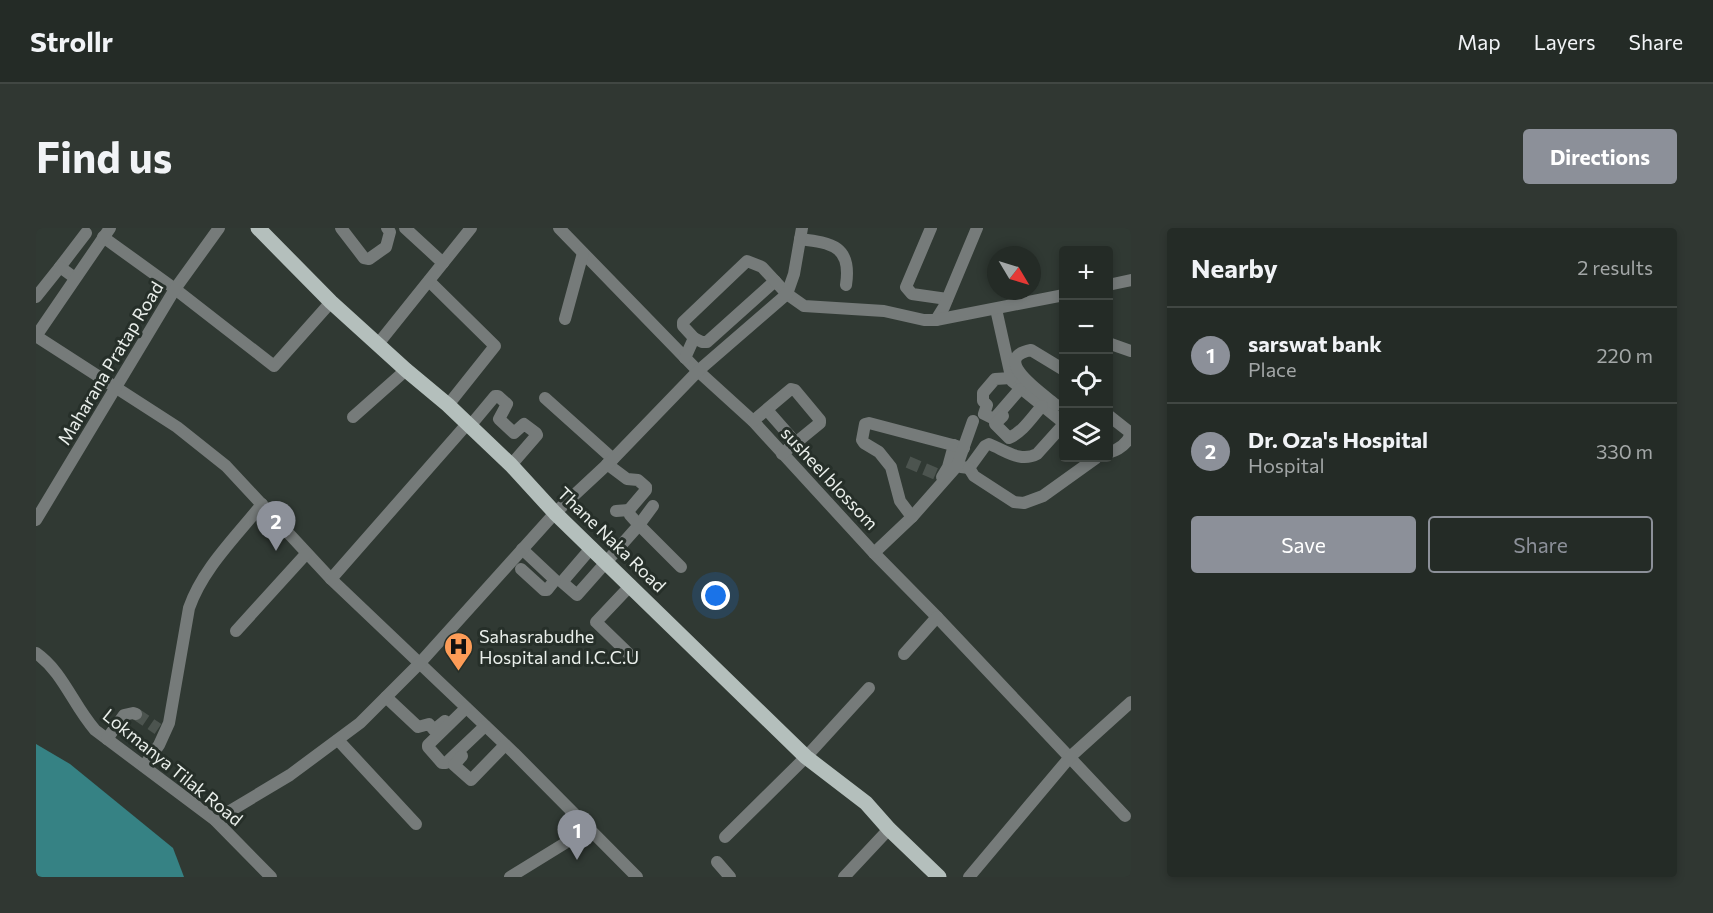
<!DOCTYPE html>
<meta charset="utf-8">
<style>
:root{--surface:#242b26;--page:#303732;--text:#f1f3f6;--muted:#a3a7a7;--line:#414743;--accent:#8c9099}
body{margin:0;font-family:Commissioner,sans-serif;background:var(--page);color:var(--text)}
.controls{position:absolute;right:18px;top:18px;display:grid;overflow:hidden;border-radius:6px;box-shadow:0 3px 9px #0003}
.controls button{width:54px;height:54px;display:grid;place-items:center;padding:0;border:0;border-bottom:2px solid var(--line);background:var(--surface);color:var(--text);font:30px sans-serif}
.compass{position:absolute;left:951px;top:18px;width:54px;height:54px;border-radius:50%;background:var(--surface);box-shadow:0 3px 9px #0003;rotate:128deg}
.you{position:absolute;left:680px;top:368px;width:21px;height:21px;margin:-15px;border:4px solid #fff;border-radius:50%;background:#1a73e8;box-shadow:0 0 0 9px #1a73e833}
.badge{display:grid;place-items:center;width:39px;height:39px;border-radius:50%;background:var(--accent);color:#fff;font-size:20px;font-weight:700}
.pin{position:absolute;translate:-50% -50px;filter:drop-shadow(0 2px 3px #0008)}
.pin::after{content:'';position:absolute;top:32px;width:21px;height:18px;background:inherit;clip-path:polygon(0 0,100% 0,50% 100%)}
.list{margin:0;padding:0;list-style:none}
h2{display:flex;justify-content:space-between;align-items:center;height:78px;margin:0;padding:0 24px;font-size:26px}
h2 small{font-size:20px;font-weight:400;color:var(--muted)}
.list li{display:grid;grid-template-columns:39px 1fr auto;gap:18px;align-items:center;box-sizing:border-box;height:96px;padding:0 24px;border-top:2px solid var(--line)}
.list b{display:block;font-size:22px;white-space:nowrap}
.list p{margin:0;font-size:20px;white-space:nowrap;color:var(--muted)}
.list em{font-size:20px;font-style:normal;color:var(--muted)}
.actions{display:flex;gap:12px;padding:18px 24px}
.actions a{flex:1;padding:14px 0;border:2px solid var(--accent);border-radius:6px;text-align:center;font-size:21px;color:var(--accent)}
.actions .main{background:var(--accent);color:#fff}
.icon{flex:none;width:33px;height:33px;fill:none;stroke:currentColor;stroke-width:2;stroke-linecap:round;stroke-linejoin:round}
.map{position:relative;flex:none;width:1095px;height:649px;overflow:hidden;border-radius:6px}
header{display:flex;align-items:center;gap:36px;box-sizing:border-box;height:84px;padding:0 30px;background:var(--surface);border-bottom:2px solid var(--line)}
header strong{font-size:28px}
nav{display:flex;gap:33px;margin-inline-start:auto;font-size:21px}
.intro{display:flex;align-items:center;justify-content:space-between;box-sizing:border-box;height:144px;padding:0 36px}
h1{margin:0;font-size:42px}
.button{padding:15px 27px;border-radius:6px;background:var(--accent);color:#fff;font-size:21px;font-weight:700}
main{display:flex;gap:36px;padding:0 36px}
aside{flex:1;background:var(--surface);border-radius:6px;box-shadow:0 3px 9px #0003}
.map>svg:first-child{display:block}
.water{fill:#368284}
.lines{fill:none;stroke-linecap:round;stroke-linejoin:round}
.minor-tunnel{stroke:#4c544f;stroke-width:12;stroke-dasharray:12 6;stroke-linecap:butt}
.minor{stroke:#767b7a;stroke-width:12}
.major{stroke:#b4bfbc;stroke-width:15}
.labels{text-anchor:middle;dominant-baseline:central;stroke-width:6;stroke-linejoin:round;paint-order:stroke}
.street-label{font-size:18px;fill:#eaefeb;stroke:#262f29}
.poi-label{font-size:18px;fill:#eaefeb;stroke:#262f29;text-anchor:start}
</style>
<header>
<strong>Strollr</strong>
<nav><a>Map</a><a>Layers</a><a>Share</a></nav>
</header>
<div class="intro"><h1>Find us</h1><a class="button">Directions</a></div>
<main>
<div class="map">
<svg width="1095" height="649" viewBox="0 0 1095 649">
<rect width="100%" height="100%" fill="#303933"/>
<path class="water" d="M0,516L34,536L137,620L148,649H0Z"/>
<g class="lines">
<g class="minor-tunnel">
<path d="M872,234L905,248"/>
<path d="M100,486L122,501"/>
</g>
<g class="minor">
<path d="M305,0L328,30L333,31L350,19L354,4L351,0"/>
<path d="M369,0L407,35"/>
<path d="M523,0L662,143L717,193L838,325L901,389L1089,588"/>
<path d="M895,0L870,59L876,66L911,71"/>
<path d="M67,9L139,61L238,138L295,74"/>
<path d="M764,11C796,15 816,18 810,57"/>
<path d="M24,39L50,5"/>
<path d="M393,53L459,118L412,177"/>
<path d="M1072,57L1095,52"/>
<path d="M0,69L24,39L39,50"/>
<path d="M960,81L976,153L1028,195"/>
<path d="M529,91L547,25"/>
<path d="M900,92L908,79L941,0"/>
<path d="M0,108L141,199L190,238L295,351L478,525L601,649"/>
<path d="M0,108L74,0"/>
<path d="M658,110L666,114H671L739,53"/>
<path d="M1072,115L1095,123"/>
<path d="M342,116L435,0"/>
<path d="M649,130L658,110L647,98V94L711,33L726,39L751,66L768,78L848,83L888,92H900L1028,67"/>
<path d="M975,150L959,151L947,165V173L951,177L948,186L958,191L984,161"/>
<path d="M509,170L577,231"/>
<path d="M1020,177C1007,166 953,130 995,122L1028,142"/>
<path d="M731,182L760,215"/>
<path d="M1072,187L1095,205"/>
<path d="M967,188L959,196L973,210C987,204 996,189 1006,178"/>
<path d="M317,189L370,142"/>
<path d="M717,193L755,161L759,162L784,192V195L746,226"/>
<path d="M434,198L459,168H462L471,176L463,191L478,205L488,196L500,205L501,207L475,237"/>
<path d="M1072,225C1082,222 1091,216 1095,206"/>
<path d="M925,239L933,240L949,218L953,216C969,222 984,235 1001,226L1028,196"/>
<path d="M933,240L938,248L978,274L988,275L1007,268L1060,230"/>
<path d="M906,249L912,239L918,217"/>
<path d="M617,278L603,297L645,339"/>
<path d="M580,283L593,282"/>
<path d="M876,289L864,273L855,239L843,224L828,215L826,212L829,196L833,195L928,220"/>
<path d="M0,292L139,61L183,0"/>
<path d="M556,319L526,354L541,367L603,297L594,287L593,282L610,262V259L602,252L591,251L571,236"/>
<path d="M838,325L876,289L921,238L937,193"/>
<path d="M485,341L508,362H511L519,352L486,321"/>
<path d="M295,351L432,195"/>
<path d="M200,403L270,326"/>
<path d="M0,425C27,444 37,477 59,502L179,592L235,649"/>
<path d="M592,425L560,394L595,357"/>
<path d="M868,426L901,389"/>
<path d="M350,469L382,499L393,496L398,502L409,493"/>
<path d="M430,480L392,517V519L406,535H410L449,498"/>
<path d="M71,511L88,487L97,485L100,486"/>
<path d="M302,512L380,596"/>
<path d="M426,528L418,537L435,552L469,517"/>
<path d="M108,538L123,517L133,495L153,380C167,340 200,309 226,276"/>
<path d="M179,592L254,547L324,495L383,436L519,285L577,231L662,143L751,66L758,46L766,0"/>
<path d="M689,609L770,529L833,460"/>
<path d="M681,634L694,649"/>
<path d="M474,649L552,601"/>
<path d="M808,649L853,601"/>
<path d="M933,649L1034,529L1095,474"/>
</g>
<path class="major" d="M222,0L295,74L370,142L412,177L475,237L519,285L770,529L830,575L853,601L903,649"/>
</g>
<defs>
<symbol id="hospital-pin" viewBox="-11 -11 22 30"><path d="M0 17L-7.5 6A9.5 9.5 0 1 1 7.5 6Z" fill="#fd9c57" stroke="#262f29"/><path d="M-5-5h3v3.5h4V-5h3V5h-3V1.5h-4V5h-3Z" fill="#111"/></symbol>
</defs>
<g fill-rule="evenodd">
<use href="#hospital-pin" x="406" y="402" width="33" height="45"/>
</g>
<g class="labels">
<g class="street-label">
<text transform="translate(74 135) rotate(-59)">Maharana Pratap Road</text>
<text transform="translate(794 250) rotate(47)">susheel blossom</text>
<text transform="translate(576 311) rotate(44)">Thane Naka Road</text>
<text transform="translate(137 539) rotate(39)">Lokmanya Tilak Road</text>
</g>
<g class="poi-label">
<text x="443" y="408">Sahasrabudhe<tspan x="443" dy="21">Hospital and I.C.C.U</tspan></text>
</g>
</g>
</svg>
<div class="controls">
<button>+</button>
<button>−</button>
<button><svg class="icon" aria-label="locate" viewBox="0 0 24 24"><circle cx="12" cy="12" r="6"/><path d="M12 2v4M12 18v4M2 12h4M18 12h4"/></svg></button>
<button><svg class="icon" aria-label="layers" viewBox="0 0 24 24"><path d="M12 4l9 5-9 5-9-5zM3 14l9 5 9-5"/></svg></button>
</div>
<svg class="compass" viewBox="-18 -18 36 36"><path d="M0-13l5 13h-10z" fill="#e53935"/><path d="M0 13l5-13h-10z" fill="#a3a7a7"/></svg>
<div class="you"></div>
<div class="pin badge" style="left:541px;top:632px">1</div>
<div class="pin badge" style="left:240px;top:323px">2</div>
</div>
<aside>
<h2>Nearby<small>2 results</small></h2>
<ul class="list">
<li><span class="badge">1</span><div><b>sarswat bank</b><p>Place</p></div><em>220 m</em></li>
<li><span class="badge">2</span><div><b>Dr. Oza's Hospital</b><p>Hospital</p></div><em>330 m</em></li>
</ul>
<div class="actions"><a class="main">Save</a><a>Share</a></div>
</aside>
</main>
